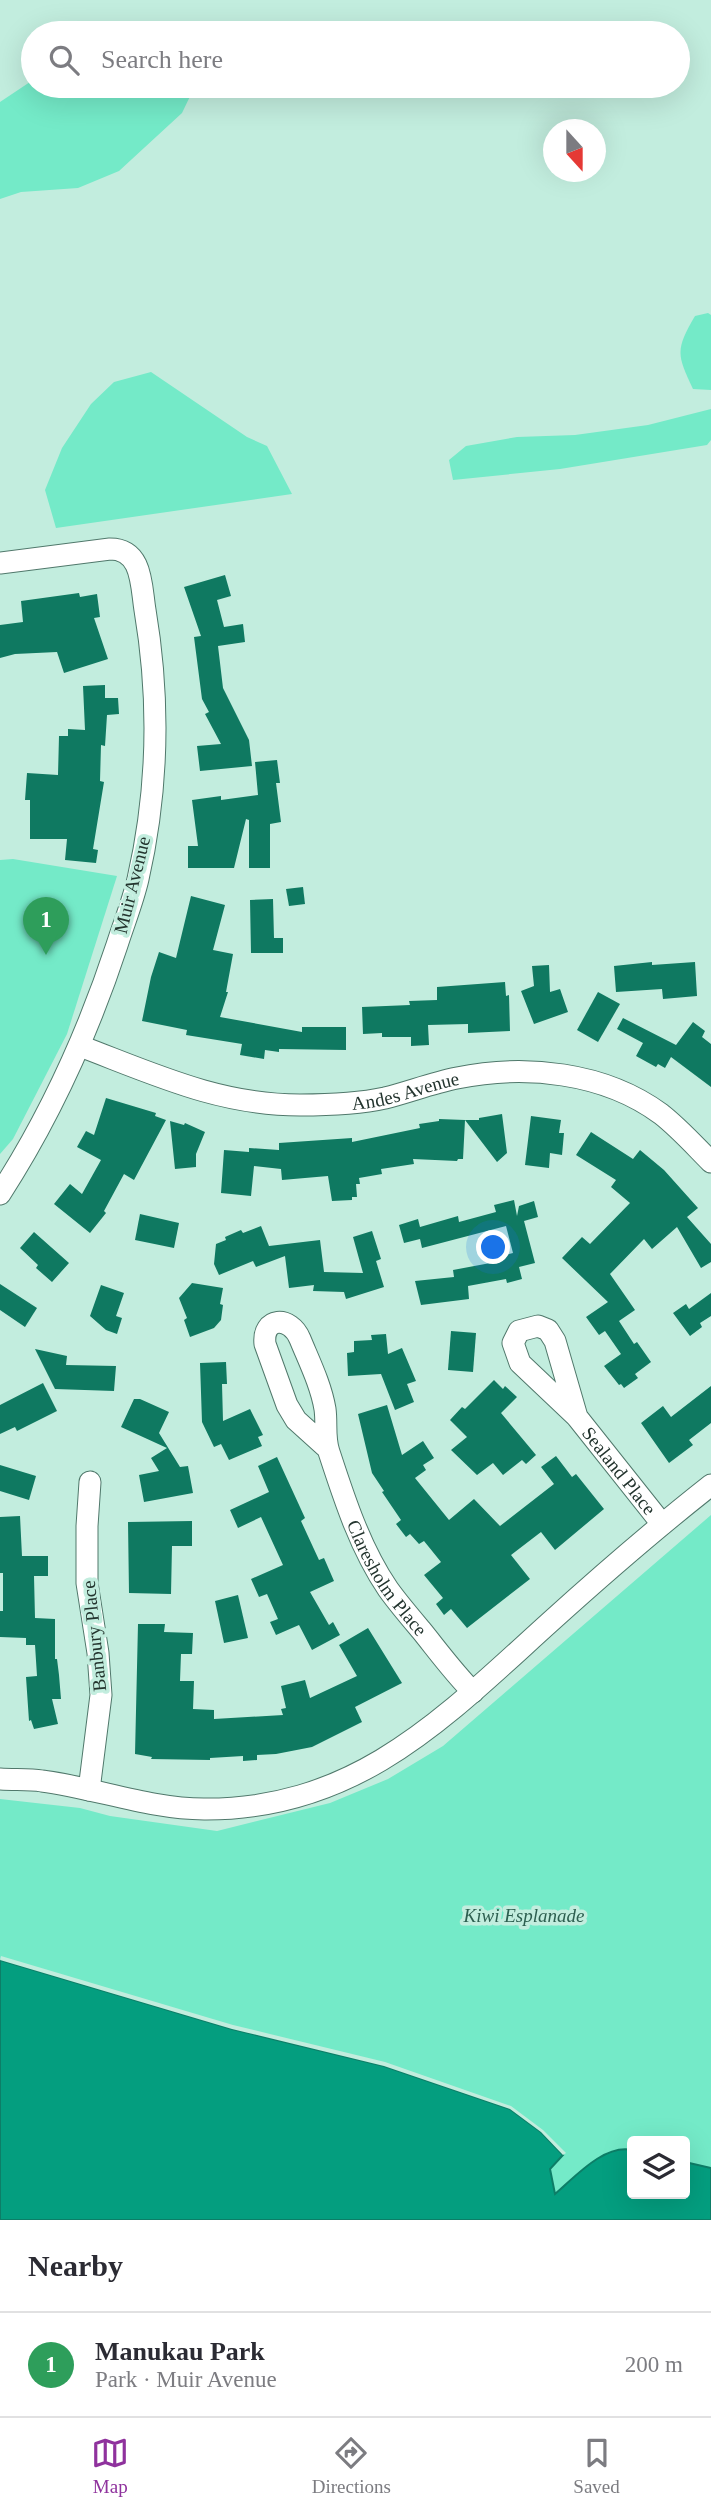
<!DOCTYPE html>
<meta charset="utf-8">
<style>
:root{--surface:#fff;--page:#f2f2f3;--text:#2b2b33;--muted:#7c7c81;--line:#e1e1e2;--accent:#8f329d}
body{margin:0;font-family:Georgia,serif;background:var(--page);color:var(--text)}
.controls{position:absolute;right:21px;bottom:21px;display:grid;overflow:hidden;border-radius:7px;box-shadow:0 7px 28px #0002}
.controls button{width:63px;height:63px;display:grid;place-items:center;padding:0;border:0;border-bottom:2px solid var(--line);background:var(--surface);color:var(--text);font:35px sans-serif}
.compass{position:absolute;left:543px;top:119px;width:63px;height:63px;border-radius:50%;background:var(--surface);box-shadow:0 7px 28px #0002;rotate:159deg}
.you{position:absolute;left:494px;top:1248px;width:24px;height:24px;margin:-18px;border:5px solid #fff;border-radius:50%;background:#1a73e8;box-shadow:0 0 0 10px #1a73e833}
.badge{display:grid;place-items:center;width:46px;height:46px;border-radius:50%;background:var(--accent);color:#fff;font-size:23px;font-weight:700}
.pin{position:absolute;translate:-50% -58px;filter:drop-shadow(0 2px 4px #0008)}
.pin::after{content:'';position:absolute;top:37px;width:24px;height:21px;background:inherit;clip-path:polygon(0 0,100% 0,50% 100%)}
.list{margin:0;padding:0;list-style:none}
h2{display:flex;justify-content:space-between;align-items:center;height:91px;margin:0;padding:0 28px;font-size:30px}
h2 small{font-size:23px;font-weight:400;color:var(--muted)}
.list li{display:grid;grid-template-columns:46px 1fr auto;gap:21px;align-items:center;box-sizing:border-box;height:105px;padding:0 28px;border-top:2px solid var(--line)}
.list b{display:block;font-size:26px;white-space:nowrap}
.list p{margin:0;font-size:23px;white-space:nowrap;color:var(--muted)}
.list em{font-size:23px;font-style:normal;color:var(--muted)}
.icon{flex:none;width:38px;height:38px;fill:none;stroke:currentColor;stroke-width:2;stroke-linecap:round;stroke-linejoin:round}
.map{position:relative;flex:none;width:711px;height:2220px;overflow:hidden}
.search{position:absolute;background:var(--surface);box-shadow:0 7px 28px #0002;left:21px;right:21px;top:21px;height:77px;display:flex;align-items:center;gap:18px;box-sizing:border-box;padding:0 24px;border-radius:38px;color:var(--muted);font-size:26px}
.sheet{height:196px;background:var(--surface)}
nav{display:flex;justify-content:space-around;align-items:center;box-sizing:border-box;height:98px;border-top:2px solid var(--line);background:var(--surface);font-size:19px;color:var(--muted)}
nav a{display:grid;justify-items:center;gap:4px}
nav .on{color:var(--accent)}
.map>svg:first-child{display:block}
.green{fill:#74eac8;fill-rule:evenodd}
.water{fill:#049e7f;stroke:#0d7e67;stroke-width:2}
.pier{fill:#c2edde}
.building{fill:#0f7961}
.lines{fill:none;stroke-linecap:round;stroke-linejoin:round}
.minor-casing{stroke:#50786b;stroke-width:23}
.minor{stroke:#fff;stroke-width:21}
.labels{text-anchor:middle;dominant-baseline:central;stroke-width:7;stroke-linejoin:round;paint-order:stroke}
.street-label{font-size:19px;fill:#23342e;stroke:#c2edde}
.park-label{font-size:19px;font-style:italic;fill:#2d5f50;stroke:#c2edde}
</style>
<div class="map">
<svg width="711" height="2220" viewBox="0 0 711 2220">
<rect width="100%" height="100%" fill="#c2edde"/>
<g class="green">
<path d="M33,80V86H195L182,113L119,171L78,188L21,192L0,199V102Z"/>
<path d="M708,313L711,315V390L693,389C677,355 675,350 695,316Z"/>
<path d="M151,372L247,437L267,446L292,494L56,528L45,490L62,448L91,404L114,382Z"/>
<path d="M711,409V440L707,445L560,469L453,480L449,460L466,446L517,437L575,435L648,425Z"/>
<path d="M13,859L117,876L67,1034L13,1139L0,1154V860Z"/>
<path d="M711,1515V2220H0V1799L80,1808L110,1816L217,1831L330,1803L388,1779L443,1746ZM632,2141H685V2194H632Z"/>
</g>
<path class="water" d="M0,1960L232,2029L384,2066L510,2109L541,2132L563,2155L550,2169L555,2194C575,2177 604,2144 632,2150V2194H685V2162L711,2168V2220H0Z"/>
<path class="pier" d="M1,1956L233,2025L385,2062L511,2106L543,2130L566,2153L563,2155L541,2132L510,2109L384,2066L232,2029L0,1960Z"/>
<g class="building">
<path d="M225,575L231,596L217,600L224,627L243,624L245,642L218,646L223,688L249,740L252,766L200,771L197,746L221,744L205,714L209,712L202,699L194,637L201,636L184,587Z"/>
<path d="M79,593L80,597L97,594L100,617L94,618L108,659L64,673L57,652L15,654L0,658V625L23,622L21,601Z"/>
<path d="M105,685V698H118L119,714L107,715L105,746L101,745L100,781L104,782L93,849L98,850L96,863L65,860L67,839H30V800H25L27,773L58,775L59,736H68V729L85,730L83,686Z"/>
<path d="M277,760L280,783H276L281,822L270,824V868H249V820L246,819L234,868H188V846H198L192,800L221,796V800L258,795L255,762Z"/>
<path d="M303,887L305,904L289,906L286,889Z"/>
<path d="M191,896L225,905L213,950L233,954L226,992H228L220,1017L302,1032V1027H346V1050L279,1049V1052L265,1050L264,1059L240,1055L242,1044L186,1035L187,1030L142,1021L151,977L159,952L176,958Z"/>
<path d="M273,899L274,938H283V953H251L250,900Z"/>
<path d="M652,962V965L695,962L697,996L663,999L662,989L616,992L614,966Z"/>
<path d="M549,965L550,992L560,989L568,1012L534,1024L521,991L534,986L532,966Z"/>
<path d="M505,982L506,996L509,995L510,1031L468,1033V1024L428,1025L429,1045L411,1046V1037H382V1033L363,1034L362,1007L410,1005L409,1001L437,1000V987Z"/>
<path d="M598,992L620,1004L598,1042L577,1030Z"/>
<path d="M623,1018L676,1045L693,1022L705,1031L702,1037L711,1044V1087L671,1057L665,1068L658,1064L656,1067L636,1056L643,1043L617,1029Z"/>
<path d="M106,1098L156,1113L155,1116L166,1120L134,1180L124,1174L104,1211L106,1213L90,1233L54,1204L70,1184L82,1194L101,1160L77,1147L86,1131L94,1135Z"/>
<path d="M502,1114L507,1153L497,1162L465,1120H479V1118Z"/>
<path d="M531,1116L561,1120L559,1133H564L562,1155L550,1153L549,1168L525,1165Z"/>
<path d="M439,1119L465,1120L463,1159H458L457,1161L413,1159L414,1164L381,1169L382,1174L359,1178L360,1184H356L357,1197H352V1200L332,1201L328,1176L282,1180L281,1169L254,1166L251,1196L221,1193L224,1150L249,1152V1148L279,1150V1143L352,1138V1142L420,1128L419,1124L439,1121Z"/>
<path d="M170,1121L184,1125L185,1123L205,1132L196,1154V1167L175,1169Z"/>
<path d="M591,1132L633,1159L640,1150L664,1170L698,1208L687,1217L711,1244V1262L701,1268L677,1227L652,1249L644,1239L610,1274L635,1310L619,1321L634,1344L637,1342L651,1362L635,1374L638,1378L624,1388L621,1384L619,1385L604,1366L621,1354L605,1331L599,1335L586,1317L608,1302L562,1258L582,1237L590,1244L630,1203L611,1187L616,1180L576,1155Z"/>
<path d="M514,1200L517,1216L519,1206L534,1201L538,1217L524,1221L535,1263L519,1267L522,1279L507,1283L506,1279L468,1286L469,1299L421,1305L415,1281L454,1277L453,1270L501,1261L500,1256L513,1253L506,1226L422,1248L420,1239L404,1243L399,1225L418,1219L420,1227L458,1216L459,1222L496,1212L494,1205Z"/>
<path d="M140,1214L179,1223L174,1248L135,1240Z"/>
<path d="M261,1226L269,1246L320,1240L324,1272L363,1273L353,1237L372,1231L381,1259L376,1261L384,1287L346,1299L344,1292L313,1291L314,1285L289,1288L285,1256L256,1267L253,1261L219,1275L214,1264L216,1244L226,1240L225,1237L241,1230L243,1233Z"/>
<path d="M34,1232L69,1263L52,1282L36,1268L38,1265L20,1248Z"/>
<path d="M192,1283L223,1288L220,1304L223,1305L221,1320L214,1328L190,1337L184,1320L187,1318L179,1298Z"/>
<path d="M0,1284L37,1308L25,1327L0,1310Z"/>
<path d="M101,1285L124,1293L116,1316L122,1318L117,1334L106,1330L90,1316Z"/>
<path d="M711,1293V1316L700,1323L702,1327L690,1336L673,1313L686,1304L689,1309Z"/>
<path d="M451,1331L476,1333L473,1372L448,1370Z"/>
<path d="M386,1334L388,1354L402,1348L416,1381L407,1384L414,1402L395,1410L381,1374L348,1376L347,1353L354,1352V1341L372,1340L371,1335Z"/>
<path d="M35,1349L67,1356L66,1365L116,1366L114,1391L55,1389Z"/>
<path d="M226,1362L227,1384H222L223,1421L250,1409L263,1435L258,1437L262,1446L229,1460L221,1444L214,1447L202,1422L200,1363Z"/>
<path d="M494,1380L503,1389L505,1386L517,1397L501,1413L536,1455L526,1464L522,1460L503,1475L493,1463L477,1475L451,1450L467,1437L450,1420L462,1407L465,1409Z"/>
<path d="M43,1383L57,1411L17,1431L15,1427L0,1434V1405Z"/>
<path d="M711,1386V1423L689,1440L693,1445L669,1463L641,1423L663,1406L671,1417Z"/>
<path d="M134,1399H140L169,1412L159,1433L180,1467L188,1466L193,1493L144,1502L139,1475L159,1471L151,1458L167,1448L121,1427Z"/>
<path d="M387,1405L402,1455L423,1441L434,1458L423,1465L426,1470L415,1478L449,1520L474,1499L500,1526L554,1484L541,1467L556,1456L572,1477L576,1474L604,1509L555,1550L541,1532L511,1555L530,1579L467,1628L451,1609L444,1615L436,1604L443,1598L424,1575L441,1562L424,1541L419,1544L410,1534L406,1537L396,1524L401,1520L382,1492L384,1491L372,1473L358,1414Z"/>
<path d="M277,1457L305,1518L301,1521L319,1560L324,1558L334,1581L310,1592L329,1625L333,1622L340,1635L312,1650L299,1625L276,1635L270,1622L278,1619L267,1594L259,1597L251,1579L283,1565L261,1517L238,1528L230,1510L269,1492L258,1466Z"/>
<path d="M0,1465L36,1476L29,1500L0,1491Z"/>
<path d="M20,1516L22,1556H48V1576H34L35,1618L55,1619V1659H57L59,1675L61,1699H52L58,1724L34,1729L31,1720L29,1721L26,1677L37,1676L35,1645H26V1638L0,1637V1611H3V1573H0V1517Z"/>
<path d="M192,1521V1546H172L171,1594L129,1593L128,1522Z"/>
<path d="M238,1595L248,1638L224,1643L215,1601Z"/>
<path d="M138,1624H165L164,1632L193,1633L192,1654H181L180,1681H194L193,1709L214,1710V1719L283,1715L281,1709L286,1708L281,1686L305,1680L310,1698L357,1676L339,1645L368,1628L402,1683L355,1707L362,1722L312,1747L276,1754L257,1755V1760L243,1761V1756L210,1758V1760L151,1759L152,1757L135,1754Z"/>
</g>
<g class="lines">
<defs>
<g id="minor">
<path d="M0,563L110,549C143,549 141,586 145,610C160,699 158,791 138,879C133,901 124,923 117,945C88,1033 51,1115 0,1194"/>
<path id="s1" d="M80,1046C154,1074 219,1105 300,1105C328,1105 358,1104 385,1098C409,1092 432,1083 457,1078C525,1064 604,1072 661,1114C679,1128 695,1146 711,1162"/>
<path id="s2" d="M577,1417L555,1341L548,1330L538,1326L519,1331L513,1343L520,1363L577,1417L662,1524"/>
<path id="s3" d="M327,1448L296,1420L287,1405L265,1344C262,1317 290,1315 300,1339C309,1361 321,1385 325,1409C327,1423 324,1438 329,1452C344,1498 360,1548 388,1589C398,1603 410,1617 421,1630C438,1651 454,1673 473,1692"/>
<path d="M0,1779C14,1780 29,1779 42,1781C96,1788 150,1809 204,1809C357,1810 445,1717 549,1623C602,1575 655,1529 711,1485"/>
<path d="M89,1790L101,1695L98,1653L87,1583V1526L90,1482"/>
</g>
</defs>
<use href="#minor" class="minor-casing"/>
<use href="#minor" class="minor"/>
</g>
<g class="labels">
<g class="street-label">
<text transform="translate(132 885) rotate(-76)">Muir Avenue</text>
<text stroke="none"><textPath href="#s1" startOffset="336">Andes Avenue</textPath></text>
<text stroke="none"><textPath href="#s2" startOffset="304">Sealand Place</textPath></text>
<text stroke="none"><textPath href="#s3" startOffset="439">Claresholm Place</textPath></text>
<text transform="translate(94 1636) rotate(-96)">Banbury Place</text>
</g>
<g class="park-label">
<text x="524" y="1915">Kiwi Esplanade</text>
</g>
</g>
</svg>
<div class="controls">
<button><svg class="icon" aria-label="layers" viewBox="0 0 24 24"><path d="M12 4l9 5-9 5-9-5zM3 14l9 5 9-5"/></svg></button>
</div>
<svg class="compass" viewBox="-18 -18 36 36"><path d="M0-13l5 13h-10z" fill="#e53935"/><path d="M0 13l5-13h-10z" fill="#7c7c81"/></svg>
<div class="you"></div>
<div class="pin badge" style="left:46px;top:955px;background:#2e9e5b">1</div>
<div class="search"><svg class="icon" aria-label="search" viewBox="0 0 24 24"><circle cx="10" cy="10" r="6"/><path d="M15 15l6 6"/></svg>Search here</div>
</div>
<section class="sheet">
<h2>Nearby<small></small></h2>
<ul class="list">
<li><span class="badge" style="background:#2e9e5b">1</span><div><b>Manukau Park</b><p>Park · Muir Avenue</p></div><em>200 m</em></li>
</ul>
</section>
<nav>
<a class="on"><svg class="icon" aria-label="map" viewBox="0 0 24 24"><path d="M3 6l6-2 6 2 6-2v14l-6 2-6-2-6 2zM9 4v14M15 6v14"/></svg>Map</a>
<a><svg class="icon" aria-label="directions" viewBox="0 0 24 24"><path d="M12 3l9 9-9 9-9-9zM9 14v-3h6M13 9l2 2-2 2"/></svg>Directions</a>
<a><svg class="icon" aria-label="saved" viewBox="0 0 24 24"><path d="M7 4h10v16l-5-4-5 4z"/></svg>Saved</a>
</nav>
